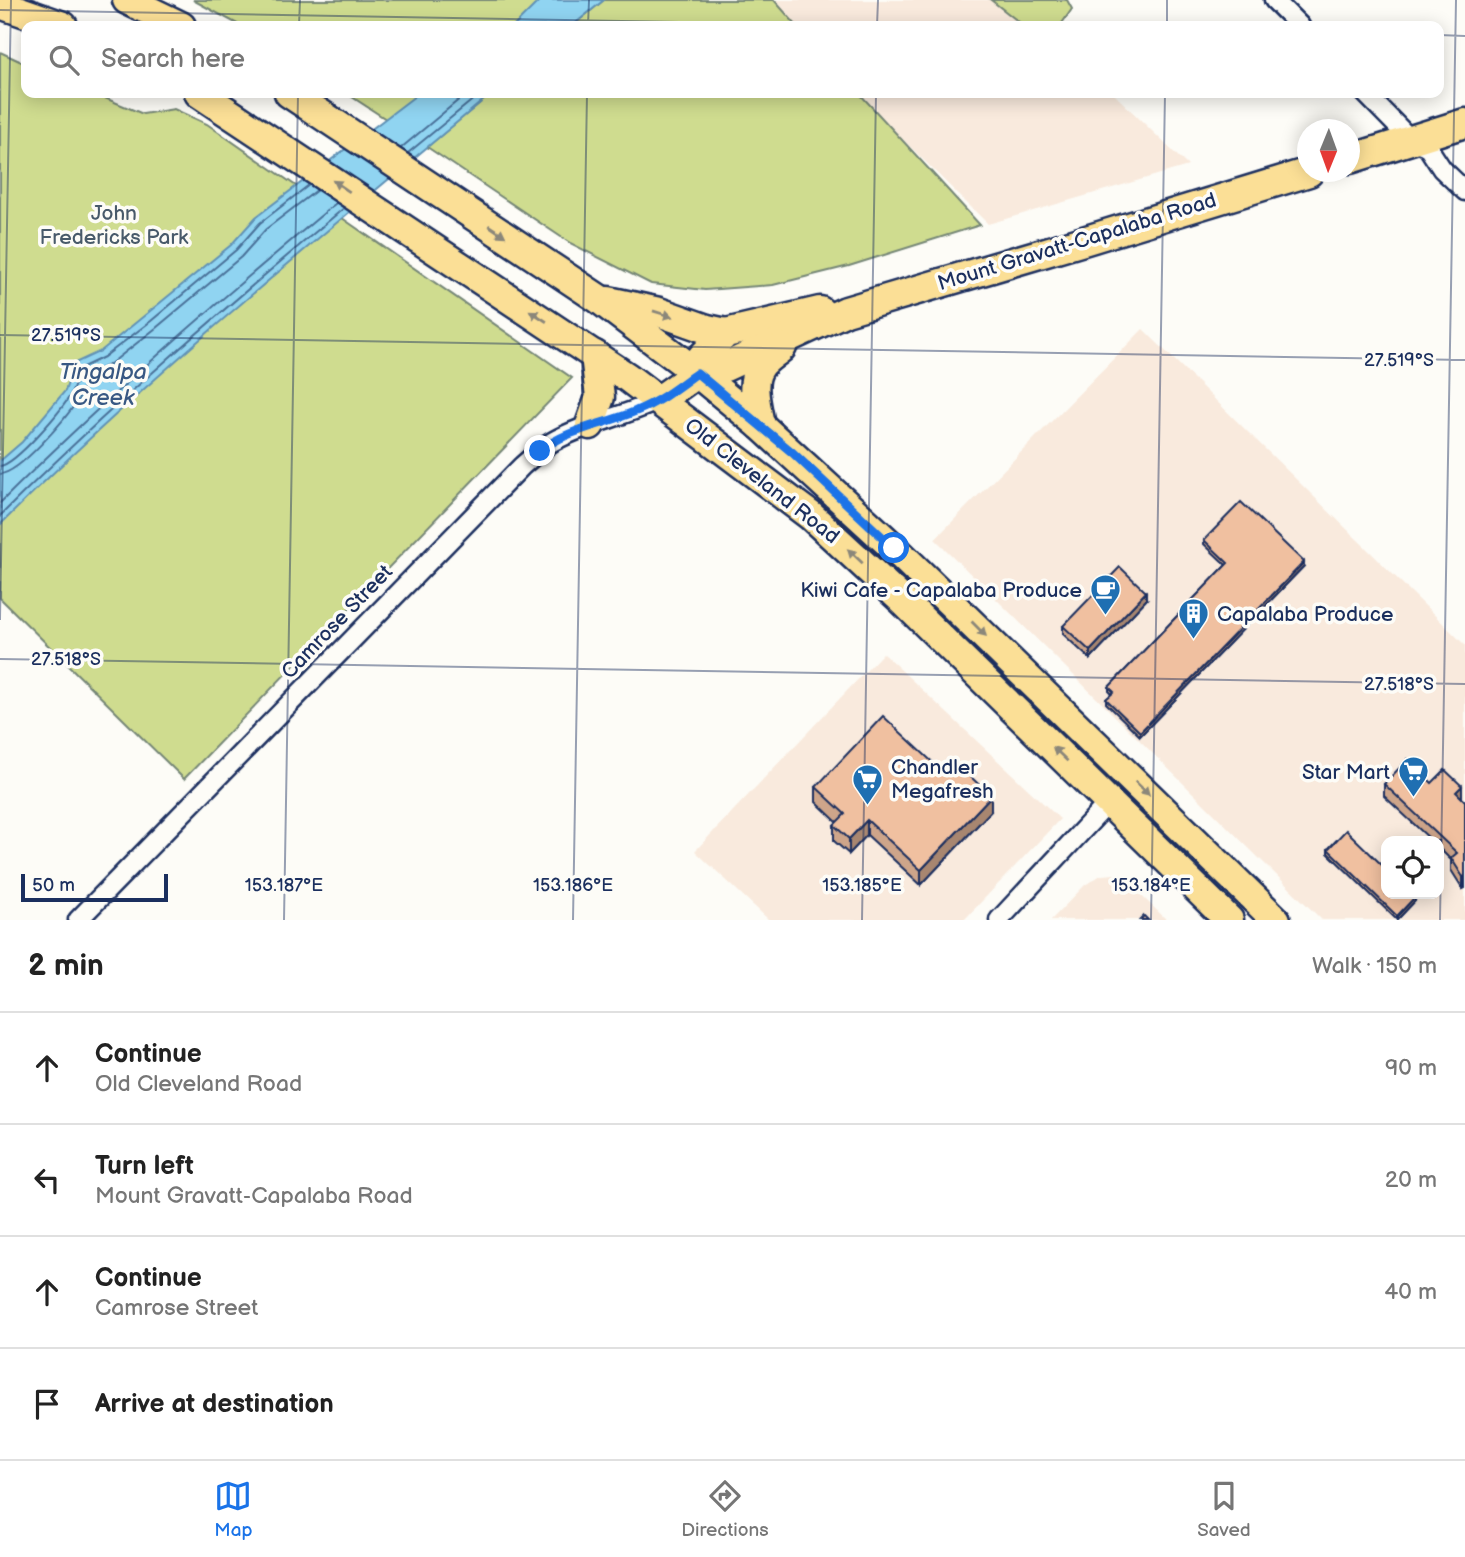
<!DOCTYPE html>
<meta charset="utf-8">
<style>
:root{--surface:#fff;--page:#f2f2f2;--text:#222;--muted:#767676;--line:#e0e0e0;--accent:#1a73e8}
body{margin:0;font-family:"Balsamiq Sans",sans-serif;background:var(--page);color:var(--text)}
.controls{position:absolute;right:21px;bottom:21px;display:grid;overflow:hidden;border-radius:14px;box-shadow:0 4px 18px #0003}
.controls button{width:63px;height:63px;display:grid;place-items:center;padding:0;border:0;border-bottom:2px solid var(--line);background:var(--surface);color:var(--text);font:35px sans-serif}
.compass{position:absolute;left:1297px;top:119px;width:63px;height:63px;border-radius:50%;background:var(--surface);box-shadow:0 4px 18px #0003;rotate:181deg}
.scale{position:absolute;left:21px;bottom:18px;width:147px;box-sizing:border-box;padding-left:7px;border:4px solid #1b2f5e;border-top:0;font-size:19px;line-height:24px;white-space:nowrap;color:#1b2f5e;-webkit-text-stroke:5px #fdfcf7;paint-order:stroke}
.stop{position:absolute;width:21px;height:21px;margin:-16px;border:5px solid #1a73e8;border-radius:50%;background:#fff}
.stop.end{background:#1a73e8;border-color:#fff;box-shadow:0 2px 7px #0008}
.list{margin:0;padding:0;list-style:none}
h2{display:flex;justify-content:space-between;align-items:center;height:91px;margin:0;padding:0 28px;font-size:30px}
h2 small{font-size:23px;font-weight:400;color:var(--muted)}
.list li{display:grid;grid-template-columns:46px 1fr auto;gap:21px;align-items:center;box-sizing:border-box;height:112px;padding:0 28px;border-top:2px solid var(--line)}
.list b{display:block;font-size:26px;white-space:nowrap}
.list p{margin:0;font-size:23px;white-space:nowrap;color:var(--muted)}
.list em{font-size:23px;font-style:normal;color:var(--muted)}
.icon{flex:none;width:38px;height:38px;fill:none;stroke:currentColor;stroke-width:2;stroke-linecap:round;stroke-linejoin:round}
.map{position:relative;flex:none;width:1465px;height:920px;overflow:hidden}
.search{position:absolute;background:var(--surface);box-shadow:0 4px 18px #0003;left:21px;right:21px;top:21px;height:77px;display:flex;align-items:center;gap:18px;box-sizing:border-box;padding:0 24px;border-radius:14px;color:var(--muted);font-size:26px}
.sheet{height:539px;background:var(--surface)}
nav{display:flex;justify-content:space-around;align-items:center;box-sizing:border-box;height:98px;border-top:2px solid var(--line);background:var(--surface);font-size:19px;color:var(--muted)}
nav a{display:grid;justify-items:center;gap:4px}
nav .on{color:var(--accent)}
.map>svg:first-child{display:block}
.built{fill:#f9eadd;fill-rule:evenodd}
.green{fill:#cfdc8f;stroke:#758676;stroke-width:2}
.water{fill:#90d4f1;stroke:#6192b6;stroke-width:2}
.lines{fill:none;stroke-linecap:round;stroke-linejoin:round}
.shore{stroke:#4a7199;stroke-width:2}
.minor-casing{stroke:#1b2f5e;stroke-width:23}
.primary-casing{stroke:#1b2f5e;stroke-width:33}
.minor{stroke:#fdfcf7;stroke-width:18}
.primary{stroke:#fbdf96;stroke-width:28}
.wall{fill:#cea58a;stroke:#1b2f5e;stroke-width:2}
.shaded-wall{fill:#a88670;stroke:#1b2f5e;stroke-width:2}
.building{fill:#f0c0a0;stroke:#1b2f5e;stroke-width:2}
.oneway{fill:#8b877a}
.route{stroke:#1a73e8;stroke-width:9}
.ticks{fill:none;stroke:#1b2f5e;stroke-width:2;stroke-opacity:0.45}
.labels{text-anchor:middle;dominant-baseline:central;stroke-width:7;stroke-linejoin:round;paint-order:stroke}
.park-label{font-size:21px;fill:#485a6a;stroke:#fdfcf7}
.street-label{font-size:21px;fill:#1b2f5e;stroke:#fdfcf7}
.poi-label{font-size:21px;fill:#1b2f5e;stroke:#fdfcf7;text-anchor:end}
.water-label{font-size:23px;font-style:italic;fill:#385883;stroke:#fdfcf7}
.ticks-label{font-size:18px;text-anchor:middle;fill:#1b2f5e;stroke:#fdfcf7;stroke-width:7;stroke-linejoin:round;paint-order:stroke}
</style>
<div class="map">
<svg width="1465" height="920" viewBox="0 0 1465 920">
<rect width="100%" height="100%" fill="#fdfcf7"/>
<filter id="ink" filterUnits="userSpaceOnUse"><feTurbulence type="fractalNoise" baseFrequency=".0143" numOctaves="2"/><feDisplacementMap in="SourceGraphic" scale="14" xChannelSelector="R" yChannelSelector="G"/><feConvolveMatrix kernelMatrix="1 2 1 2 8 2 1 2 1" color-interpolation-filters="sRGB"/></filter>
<g filter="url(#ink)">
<g class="built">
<path d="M763,0H1018L1045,26H789Z"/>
<path d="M856,93H1113L1188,166L988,224Z"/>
<path d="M1143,329L1465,645V920H1322L935,539ZM1386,841H1439V894H1386Z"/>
<path d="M883,653L1060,819L964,920H769L695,851Z"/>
<path d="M1115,874L1128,883L1167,920H1051L1085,885L1101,875Z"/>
</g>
<g class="green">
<path d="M193,0H580L551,26H241Z"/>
<path d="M604,0H774L797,26H572Z"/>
<path d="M991,0H1067L1072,9L1060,26H1024Z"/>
<path d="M0,52L26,64V93H93L143,114L174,109L207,124L572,378L184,779L0,598Z"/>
<path d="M346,93H467L409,134Z"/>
<path d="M492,93H859L980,225L849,266L773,285L705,290L651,284L570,243L427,147Z"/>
</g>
<g class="water">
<path d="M540,0H604L572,26H514Z"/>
<path d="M419,93H492C325,233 154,371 0,525V461L22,442L65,391L75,363L101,351L231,245L256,217Z"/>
</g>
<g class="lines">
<g class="shore">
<path d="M401,148L467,93"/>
<path d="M408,153L481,93"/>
<path d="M0,466C16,464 62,410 71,394C75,386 77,376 81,368L104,357L151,321L236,250L260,223L309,185"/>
<path d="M0,474C20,473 66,418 78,400C82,392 84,382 88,374L109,365L156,328L241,257L266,229L317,190"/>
<path d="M0,503C106,397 221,299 336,203"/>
<path d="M0,516C109,407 226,307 344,208"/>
</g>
<defs>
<g id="minor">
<path d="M1274,0L1300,26"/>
<path d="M1365,93L1411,140L1427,146L1442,169L1465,191"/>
<path d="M78,920L522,466C531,458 541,449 552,442C585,423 624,417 659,400"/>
<path d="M999,920L1109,802"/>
</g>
<g id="primary">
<path d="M127,0L181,26"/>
<path d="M0,4L63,26"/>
<path d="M199,93L627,377L811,516L901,599L1229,920"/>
<path d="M289,93L599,299L697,373L760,425L894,548L1276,920"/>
<path d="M1350,159L1465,123"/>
<path d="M608,301L659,312L707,329L726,333"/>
<path d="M697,373L702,357L726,333L820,311"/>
<path d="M659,400L697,373L725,367L846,311L1080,242L1309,172"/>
<path d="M590,425L600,397L595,355"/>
<path d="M760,425C757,407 749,383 760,367C765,359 776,353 782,347"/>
</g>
</defs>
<use href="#minor" class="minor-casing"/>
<use href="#primary" class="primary-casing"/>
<use href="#minor" class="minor"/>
<use href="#primary" class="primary"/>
</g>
<g class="wall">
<path d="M1204,540L1304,566L1140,736L1106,703V699L1112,694L1109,691V687L1226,565L1204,544Z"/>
<path d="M1146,600L1090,659L1063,634V626Z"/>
<path d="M942,771L991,811L921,885L867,835L849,854L834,841V825L837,822L816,802V787Z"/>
<path d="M1432,783L1462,798L1465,801V888L1463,889L1451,870V860L1439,848V841H1432L1384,796V784Z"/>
<path d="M1328,849L1415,901L1397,920L1328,853Z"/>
</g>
<g class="shaded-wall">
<path d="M1304,562V566L1140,736V732Z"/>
<path d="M1146,592V600L1090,659V651Z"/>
<path d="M1462,786V798L1456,804V792Z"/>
<path d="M991,796V811L921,885V870Z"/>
<path d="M867,820V835L849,854V839Z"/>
<path d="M1465,876V888L1463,889V877Z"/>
<path d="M1415,897V901L1397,920V916Z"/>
</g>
<g class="building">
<path d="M1241,502L1304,562L1140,732L1106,699L1114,692L1109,687L1228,563L1204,540Z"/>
<path d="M1120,567L1146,592L1090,651L1063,626Z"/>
<path d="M883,716L942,771L953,760L991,796L921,870L867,820L849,839L834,825L845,814L816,787Z"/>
<path d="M1408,759L1432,783L1445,770L1462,786L1456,792L1465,801V876L1463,877L1451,858L1457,853L1384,784Z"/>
<path d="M1346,830L1386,869V894H1412L1415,897L1397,916L1328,849Z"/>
<path d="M1144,916L1148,920H1140Z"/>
</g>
<defs><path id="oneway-solid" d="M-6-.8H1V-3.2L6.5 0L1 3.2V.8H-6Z" transform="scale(1.75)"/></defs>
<g class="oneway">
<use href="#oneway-solid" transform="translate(341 186) rotate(-146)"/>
<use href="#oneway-solid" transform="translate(497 231) rotate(34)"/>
<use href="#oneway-solid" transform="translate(663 314) rotate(17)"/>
<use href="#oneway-solid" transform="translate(538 316) rotate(-147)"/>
<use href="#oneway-solid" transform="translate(855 556) rotate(-137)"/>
<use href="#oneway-solid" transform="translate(979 629) rotate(45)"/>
<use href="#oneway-solid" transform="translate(1060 754) rotate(-136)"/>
<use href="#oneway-solid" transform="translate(1142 788) rotate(44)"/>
</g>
</g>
<g class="lines" filter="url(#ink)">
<path class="route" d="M540,451C569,428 604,425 636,411C659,402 678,387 697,373L793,453L894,548"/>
</g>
<path class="ticks" d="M0,10L913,26M299,26L300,0M588,26L589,0M877,26L878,0M1167,26V0M1439,35L1465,36M0,335L1465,360M0,620L11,0M0,659L1465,684M284,920L298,93M573,920L587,93M862,920L876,93M1151,920L1165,93M1440,920L1456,0"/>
<defs>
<symbol id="cafe-pin" viewBox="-11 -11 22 30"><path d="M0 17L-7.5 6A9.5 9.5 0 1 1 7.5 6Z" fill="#1f6fb2" stroke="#fdfcf7"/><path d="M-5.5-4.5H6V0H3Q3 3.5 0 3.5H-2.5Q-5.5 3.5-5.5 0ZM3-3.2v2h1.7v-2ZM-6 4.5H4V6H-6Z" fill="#fff"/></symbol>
<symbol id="building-pin" viewBox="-11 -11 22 30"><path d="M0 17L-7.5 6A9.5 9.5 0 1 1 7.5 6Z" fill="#1f6fb2" stroke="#fdfcf7"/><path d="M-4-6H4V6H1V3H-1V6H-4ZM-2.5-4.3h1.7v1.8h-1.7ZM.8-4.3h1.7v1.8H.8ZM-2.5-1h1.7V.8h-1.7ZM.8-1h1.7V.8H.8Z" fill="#fff"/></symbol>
<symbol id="supermarket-pin" viewBox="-11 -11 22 30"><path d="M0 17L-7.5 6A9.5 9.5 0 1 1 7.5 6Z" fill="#1f6fb2" stroke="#fdfcf7"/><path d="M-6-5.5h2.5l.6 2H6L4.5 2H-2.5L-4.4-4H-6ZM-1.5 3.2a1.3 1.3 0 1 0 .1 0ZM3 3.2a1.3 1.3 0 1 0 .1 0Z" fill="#fff"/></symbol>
</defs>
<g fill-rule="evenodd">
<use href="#cafe-pin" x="1088" y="572" width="35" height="47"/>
<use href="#building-pin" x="1176" y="596" width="35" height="47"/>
<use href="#supermarket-pin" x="1396" y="754" width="35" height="47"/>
<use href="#supermarket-pin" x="850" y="762" width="35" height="47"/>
</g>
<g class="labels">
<g class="park-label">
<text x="114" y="213">John<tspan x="114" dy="24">Fredericks Park</tspan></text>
</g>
<g class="street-label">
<text transform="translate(1077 242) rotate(-17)">Mount Gravatt-Capalaba Road</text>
<text transform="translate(762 481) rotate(38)">Old Cleveland Road</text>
<text transform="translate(337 622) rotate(-46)">Camrose Street</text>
</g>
<g class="poi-label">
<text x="1082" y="590">Kiwi Cafe - Capalaba Produce</text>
<text x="1217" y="614" text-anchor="start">Capalaba Produce</text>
<text x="891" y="767" text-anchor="start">Chandler<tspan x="891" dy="24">Megafresh</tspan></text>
<text x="1390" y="772">Star Mart</text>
</g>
<g class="water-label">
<text x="103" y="372">Tingalpa<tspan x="103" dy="26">Creek</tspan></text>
</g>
</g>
<g class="ticks-label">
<text x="66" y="341">27.519°S</text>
<text x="1399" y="366">27.519°S</text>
<text x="66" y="665">27.518°S</text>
<text x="1399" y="690">27.518°S</text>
<text x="284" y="891">153.187°E</text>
<text x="573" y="891">153.186°E</text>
<text x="862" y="891">153.185°E</text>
<text x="1151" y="891">153.184°E</text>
</g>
</svg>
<div class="controls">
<button><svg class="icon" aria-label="locate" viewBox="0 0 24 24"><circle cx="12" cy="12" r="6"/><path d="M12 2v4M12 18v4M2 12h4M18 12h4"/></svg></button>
</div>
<svg class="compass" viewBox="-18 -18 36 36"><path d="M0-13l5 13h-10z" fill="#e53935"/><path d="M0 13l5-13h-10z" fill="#767676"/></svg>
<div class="scale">50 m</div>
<div class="stop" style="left:894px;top:548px"></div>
<div class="stop end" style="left:540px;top:451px"></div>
<div class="search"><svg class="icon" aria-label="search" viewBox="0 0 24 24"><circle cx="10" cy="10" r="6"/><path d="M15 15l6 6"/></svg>Search here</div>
</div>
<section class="sheet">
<h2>2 min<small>Walk · 150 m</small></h2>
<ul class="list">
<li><svg class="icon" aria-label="ahead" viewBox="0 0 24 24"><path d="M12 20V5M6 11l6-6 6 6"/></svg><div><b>Continue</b><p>Old Cleveland Road</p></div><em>90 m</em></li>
<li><svg class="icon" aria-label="left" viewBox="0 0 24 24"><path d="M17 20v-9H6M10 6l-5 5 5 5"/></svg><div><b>Turn left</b><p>Mount Gravatt-Capalaba Road</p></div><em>20 m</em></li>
<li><svg class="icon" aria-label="ahead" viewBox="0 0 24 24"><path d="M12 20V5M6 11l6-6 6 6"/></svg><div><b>Continue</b><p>Camrose Street</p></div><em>40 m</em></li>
<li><svg class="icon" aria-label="arrive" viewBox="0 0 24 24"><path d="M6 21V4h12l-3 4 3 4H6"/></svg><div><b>Arrive at destination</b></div></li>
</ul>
</section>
<nav>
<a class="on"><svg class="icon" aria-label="map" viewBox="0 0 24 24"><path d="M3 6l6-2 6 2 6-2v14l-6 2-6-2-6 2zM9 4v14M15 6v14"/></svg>Map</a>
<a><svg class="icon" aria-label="directions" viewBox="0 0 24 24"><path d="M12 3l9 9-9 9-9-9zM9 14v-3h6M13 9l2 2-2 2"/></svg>Directions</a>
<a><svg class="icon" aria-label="saved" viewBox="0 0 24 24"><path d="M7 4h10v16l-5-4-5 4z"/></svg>Saved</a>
</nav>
